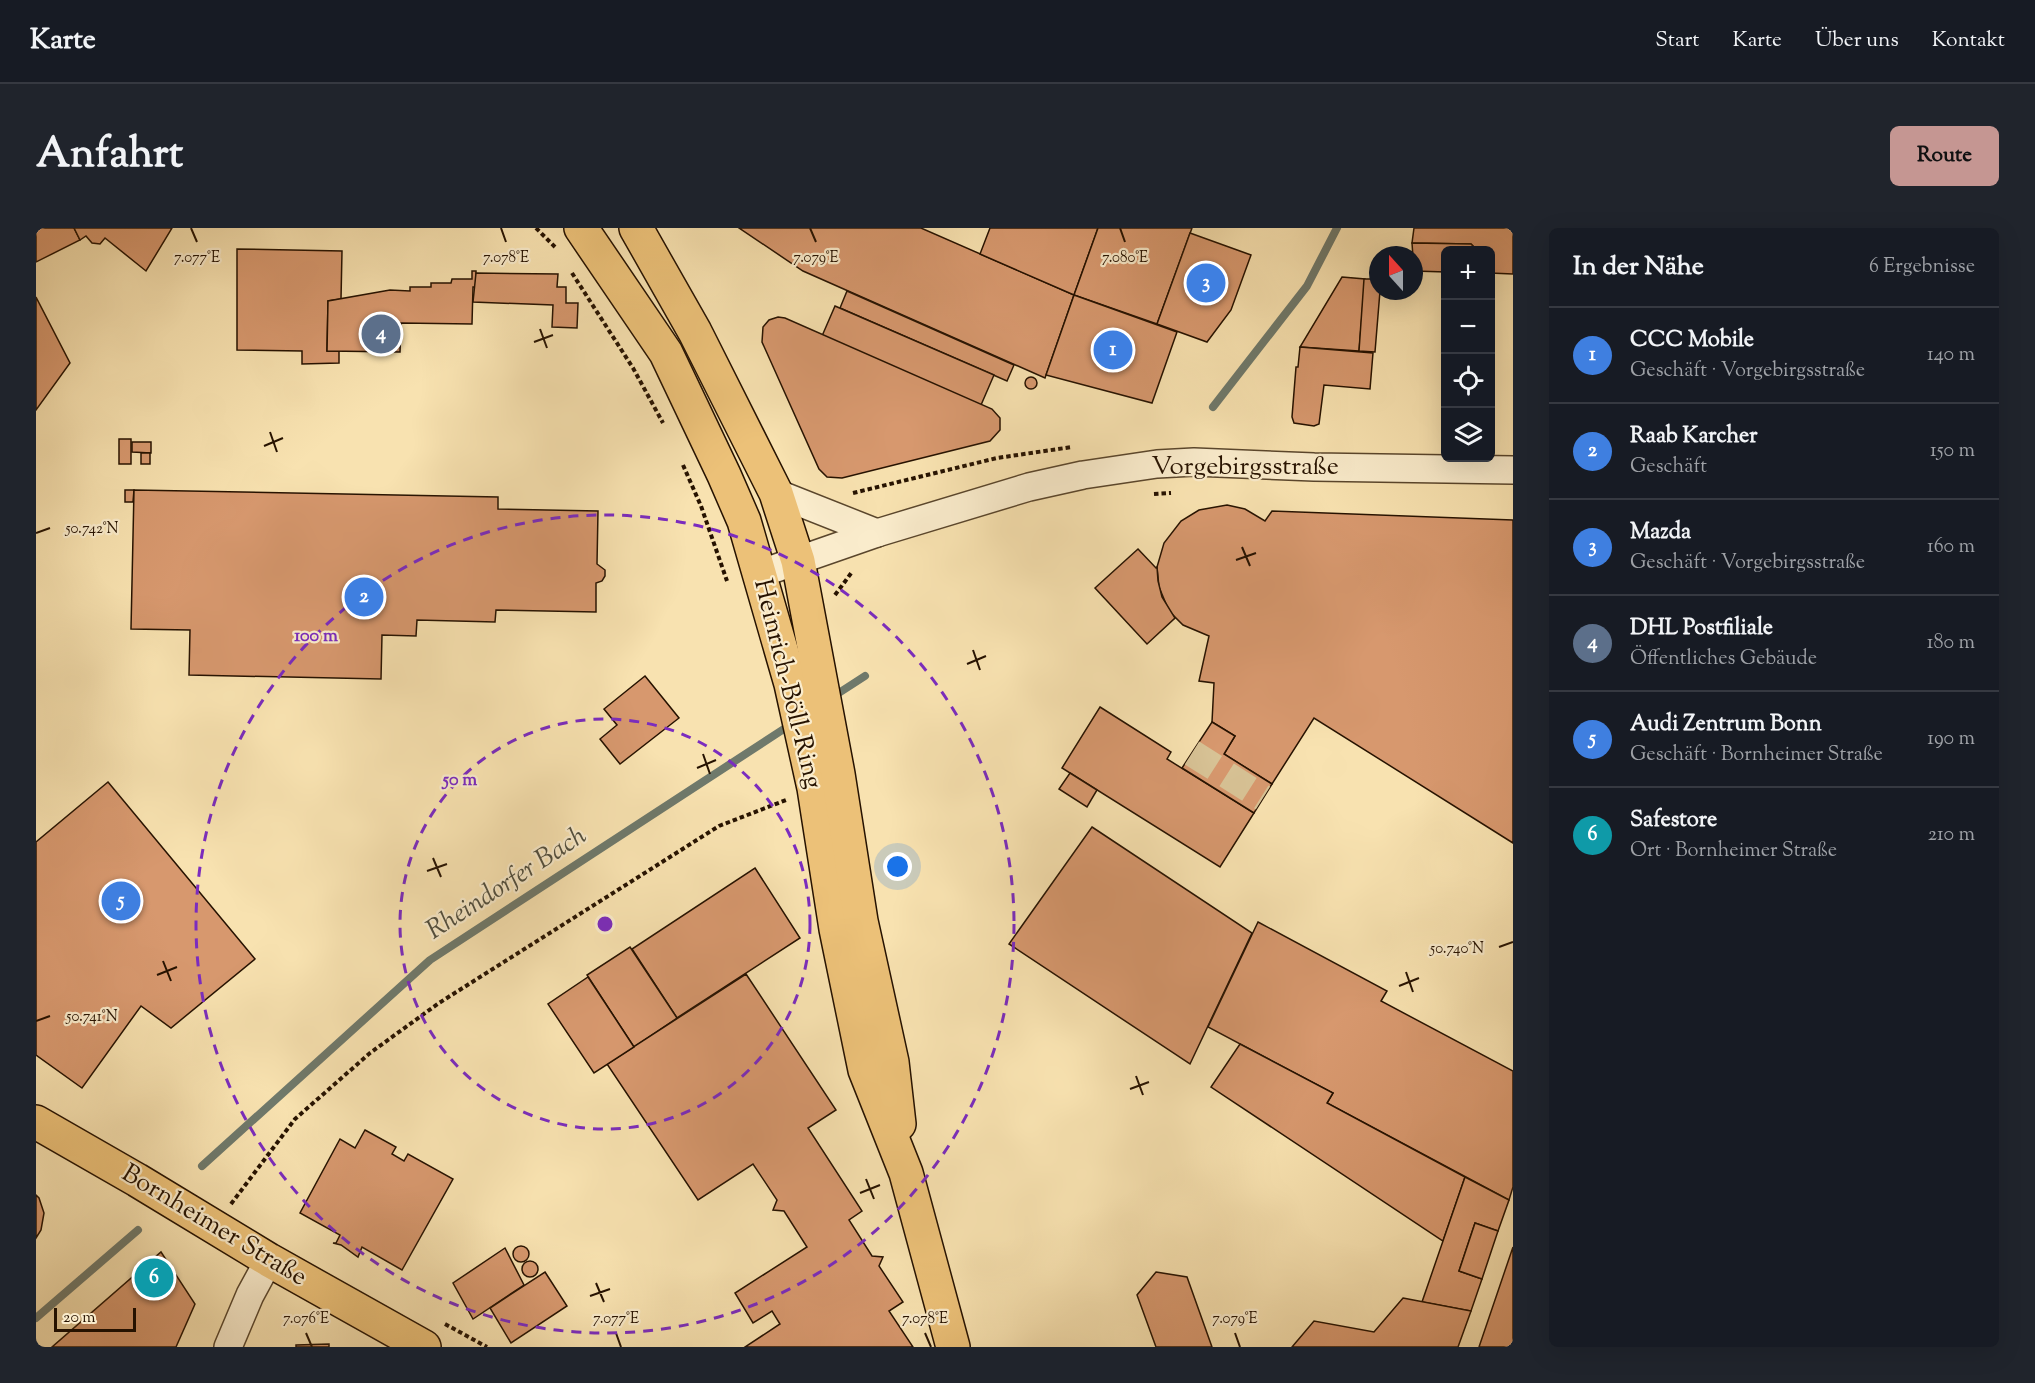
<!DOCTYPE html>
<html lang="de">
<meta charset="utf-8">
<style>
:root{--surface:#171b24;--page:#20242c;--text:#f1f3f6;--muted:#9ea1a6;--line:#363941;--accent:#c59692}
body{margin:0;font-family:"Sorts Mill Goudy",serif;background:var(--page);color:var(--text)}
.controls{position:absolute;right:18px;top:18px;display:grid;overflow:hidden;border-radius:9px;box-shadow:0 6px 24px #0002}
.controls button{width:54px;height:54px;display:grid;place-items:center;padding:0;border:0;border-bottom:2px solid var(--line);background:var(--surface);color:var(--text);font:30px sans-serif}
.compass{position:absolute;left:1333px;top:18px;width:54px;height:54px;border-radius:50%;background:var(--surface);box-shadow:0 6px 24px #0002;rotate:339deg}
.scale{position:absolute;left:18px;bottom:15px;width:82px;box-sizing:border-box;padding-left:6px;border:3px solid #261200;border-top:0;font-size:16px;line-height:21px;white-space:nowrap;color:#261200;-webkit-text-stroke:4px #faeccc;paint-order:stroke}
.you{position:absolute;left:862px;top:639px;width:21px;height:21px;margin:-15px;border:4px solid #fff;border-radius:50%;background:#1a73e8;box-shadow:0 0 0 9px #1a73e833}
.badge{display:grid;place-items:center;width:39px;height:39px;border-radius:50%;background:var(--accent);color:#fff;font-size:20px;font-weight:700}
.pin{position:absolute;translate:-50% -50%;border:3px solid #fff;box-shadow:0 2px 6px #0006}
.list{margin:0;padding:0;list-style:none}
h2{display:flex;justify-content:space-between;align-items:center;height:78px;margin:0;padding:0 24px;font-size:26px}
h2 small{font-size:20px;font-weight:400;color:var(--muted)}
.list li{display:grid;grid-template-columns:39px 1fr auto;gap:18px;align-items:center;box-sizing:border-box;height:96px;padding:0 24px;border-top:2px solid var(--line)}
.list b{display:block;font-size:22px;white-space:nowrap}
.list p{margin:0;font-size:20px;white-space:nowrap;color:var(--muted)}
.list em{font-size:20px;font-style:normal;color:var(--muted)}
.icon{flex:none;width:33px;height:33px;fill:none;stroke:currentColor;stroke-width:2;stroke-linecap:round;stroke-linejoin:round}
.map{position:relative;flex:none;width:1477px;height:1119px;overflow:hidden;border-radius:9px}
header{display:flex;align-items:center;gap:36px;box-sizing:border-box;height:84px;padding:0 30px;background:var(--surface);border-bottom:2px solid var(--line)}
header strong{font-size:28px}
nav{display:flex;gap:33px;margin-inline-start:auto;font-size:21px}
.intro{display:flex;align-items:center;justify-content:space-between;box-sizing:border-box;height:144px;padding:0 36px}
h1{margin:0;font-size:42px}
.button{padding:15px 27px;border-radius:9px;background:var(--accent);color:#111;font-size:21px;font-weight:700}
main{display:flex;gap:36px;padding:0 36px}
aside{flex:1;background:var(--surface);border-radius:9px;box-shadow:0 6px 24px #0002}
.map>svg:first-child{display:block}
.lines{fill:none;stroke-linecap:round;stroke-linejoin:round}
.stream{stroke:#6f796b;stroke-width:8}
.building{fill:#d7986e;stroke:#261200;stroke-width:1.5}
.minor-tunnel{stroke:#d8c396;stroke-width:27;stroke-dasharray:27 14;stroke-linecap:butt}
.minor-casing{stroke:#5a462c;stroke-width:30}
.major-casing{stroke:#261200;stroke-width:36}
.path{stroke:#261200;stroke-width:4;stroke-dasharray:4.5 3;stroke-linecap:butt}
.minor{stroke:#faeccc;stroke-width:27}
.major{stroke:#ecc178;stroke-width:33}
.ticks{fill:none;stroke:#261200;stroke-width:2}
.ring{fill:none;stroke:#7b2cbf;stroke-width:3;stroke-dasharray:10 8}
.labels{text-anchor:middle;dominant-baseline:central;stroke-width:4.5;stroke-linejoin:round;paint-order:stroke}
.street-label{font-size:26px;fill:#261200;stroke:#faeccc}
.water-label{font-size:27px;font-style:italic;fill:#504e3e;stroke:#faeccc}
.ticks-label{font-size:15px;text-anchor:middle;fill:#261200;stroke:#faeccc;stroke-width:4.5;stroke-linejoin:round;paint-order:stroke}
.centre{fill:#7b2cbf;stroke:#faeccc;stroke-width:3}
.ring-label{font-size:18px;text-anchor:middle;font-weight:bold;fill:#7b2cbf;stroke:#faeccc;stroke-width:4.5;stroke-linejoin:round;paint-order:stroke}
</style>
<header>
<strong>Karte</strong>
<nav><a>Start</a><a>Karte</a><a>Über uns</a><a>Kontakt</a></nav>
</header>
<div class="intro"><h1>Anfahrt</h1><a class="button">Route</a></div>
<main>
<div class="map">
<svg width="1477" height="1119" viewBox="0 0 1477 1119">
<rect width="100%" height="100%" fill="#f8e2b0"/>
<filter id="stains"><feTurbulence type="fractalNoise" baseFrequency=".00333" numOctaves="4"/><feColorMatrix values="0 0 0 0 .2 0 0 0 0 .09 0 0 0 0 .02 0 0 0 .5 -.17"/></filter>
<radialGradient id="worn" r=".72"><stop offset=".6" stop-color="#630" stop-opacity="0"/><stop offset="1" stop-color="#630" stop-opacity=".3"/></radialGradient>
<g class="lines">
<g class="stream">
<path d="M1177,179L1271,58L1301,0"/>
<path d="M795,470L829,448"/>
<path d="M166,938L394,732L757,495"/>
<path d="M0,1090L102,1002"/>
</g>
</g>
<g class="building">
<path d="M0,0H38L44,12L0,34Z"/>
<path d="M38,0H136L110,43L69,10L64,16L56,15L50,8L44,12Z"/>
<path d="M703,0H885L1038,67L1009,150L767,43Z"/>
<path d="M954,0H1062L1038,67L944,26Z"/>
<path d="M1062,0H1156L1121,96L1038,67Z"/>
<path d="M1378,0H1477V46L1454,45V22H1441L1435,16L1376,15Z"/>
<path d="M1154,5L1215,27L1195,82L1171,114L1121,96Z"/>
<path d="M1376,15L1435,16L1441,22H1410V44L1378,43Z"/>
<path d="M201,21L306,23L305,71L292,73L291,123H303V135L266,136V123L201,122Z"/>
<path d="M436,43H440V59H437L436,96L365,95L364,124L291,123L292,73L354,62L374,63V59H395V55H415L416,51H436Z"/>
<path d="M440,45L522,46L521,59H530V75H542L541,100L516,99L517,77L437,74Z"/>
<path d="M1306,49L1329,51L1323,123L1264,119Z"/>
<path d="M1328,51H1342V63H1344L1339,124L1323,123Z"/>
<path d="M811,63L978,137L971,153L804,80Z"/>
<path d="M1038,67L1141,104L1116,175L1010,147Z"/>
<path d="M0,69L34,135L0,182Z"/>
<path d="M799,78L958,147L945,177L786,108Z"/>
<path d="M742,89L749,90L956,181L964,190V202L954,213L806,250L791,249L783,241L726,114L727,99L733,92Z"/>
<path d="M1264,119L1337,125L1334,161L1288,157L1283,196L1278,198L1258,195L1256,189L1260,139H1262Z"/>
<circle cx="995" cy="155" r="6"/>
<rect x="83" y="211" width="12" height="25"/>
<path d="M96,214H115V225L96,224Z"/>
<rect x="105" y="225" width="9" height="11"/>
<path d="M89,262H98L97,274H89Z"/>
<path d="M98,262L462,269V281L562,283L561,336L569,342V348L566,353L560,355V384L460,382L459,394L381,392L380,408L346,407L345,451L153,447L154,402L95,401Z"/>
<path d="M1191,277L1209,281L1229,293L1236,283L1477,292V615L1278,490L1236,556L1188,526L1199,508L1176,494L1178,455L1163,453L1173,408L1147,397L1133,383L1123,359L1121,339L1128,315L1145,293L1163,282Z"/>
<path d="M1102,321L1120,340L1121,339L1122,353L1126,369L1139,390L1111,416L1059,360Z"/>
<path d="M609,448L643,490L584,536L564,511L581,497L568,481Z"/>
<path d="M1064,479L1135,524L1131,531L1218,585L1184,639L1026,540Z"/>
<path d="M1176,494L1199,508L1188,526L1236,556L1218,585L1146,540Z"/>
<path d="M1034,545L1061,562L1051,579L1023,561Z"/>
<path d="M72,554L219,731L135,800L105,778L46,860L0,827V614Z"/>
<path d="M1056,599L1216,705L1154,836L973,716Z"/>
<path d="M719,640L764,710L641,790L596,721Z"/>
<path d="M1222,694L1351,763L1345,773L1477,843V959L1473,972L1291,875L1297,865L1172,799Z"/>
<path d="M594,719L641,790L598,819L551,747Z"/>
<path d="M710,746L800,882L772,900L826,983L813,992L836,1028L847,1029L843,1038L867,1074L853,1083L877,1119H709L744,1096L736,1083L717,1095L699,1065L771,1019L748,983L737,982L741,972L717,936L662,972L571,836Z"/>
<path d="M552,749L598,819L558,845L512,776Z"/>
<path d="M1204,816L1297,865L1291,875L1429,949L1407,1013L1175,859Z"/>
<path d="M329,902L360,919L356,926L368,933L372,926L417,951L366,1042L326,1019L322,1029L305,1017L297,1015H300L304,1007L264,985L304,911L319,920Z"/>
<path d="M1429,949L1473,972L1462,1003L1439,995L1423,1043L1446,1051L1435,1083L1386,1074Z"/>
<path d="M0,967L3,970L8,985L5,1002L0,1010Z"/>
<path d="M1439,995L1462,1003L1446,1051L1423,1043Z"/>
<circle cx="485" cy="1026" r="8"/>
<path d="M1477,1019V1119H1443Z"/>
<path d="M469,1020L488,1057L437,1091L417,1055Z"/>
<path d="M125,1024L159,1076L140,1119H16Z"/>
<circle cx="494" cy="1041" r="8"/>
<path d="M509,1044L531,1078L475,1115L454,1080Z"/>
<path d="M1120,1044L1151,1049L1176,1119H1120L1101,1067Z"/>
<path d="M1367,1070L1435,1083L1422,1119H1256L1278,1093L1338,1104Z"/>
<path d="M293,1116V1119H260V1117Z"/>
</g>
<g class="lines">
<path class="minor-tunnel" d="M1156,525L1227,570"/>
<defs>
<g id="minor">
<path d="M740,265L841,305"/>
<path d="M723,346L841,305L993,259L1047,247L1121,236L1158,234L1278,239L1477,242"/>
<path d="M192,1119L214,1067L233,1032"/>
</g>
<g id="major">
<path d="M545,0L630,125L688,247L708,293L755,456L778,560L800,701L829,842L870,945L917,1119"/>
<path d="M600,0L659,104L740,265L762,333L802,546L825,693L856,834L863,896"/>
<path d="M0,894L101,952L233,1032L388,1119"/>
</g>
</defs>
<use href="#minor" class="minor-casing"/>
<use href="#major" class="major-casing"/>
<g class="path">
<path d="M500,0L519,19"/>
<path d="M536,45L597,140L627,195"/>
<path d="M647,237L665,278L691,353"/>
<path d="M817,265L961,230L1036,219"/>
<path d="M1118,266L1135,265"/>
<path d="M799,367L816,344"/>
<path d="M195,976L259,891L334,825L403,775L683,598L750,572"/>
<path d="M409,1096L451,1119"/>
</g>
<use href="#minor" class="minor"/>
<use href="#major" class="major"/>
</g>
<path class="ticks" d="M155,0L161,14M465,0L470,14M774,0L780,14M1084,0L1089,14M504,101L511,120M498,114L517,107M234,204L241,224M228,218L247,210M0,305L14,300M1206,319L1214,338M1200,332L1220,325M937,422L944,442M931,436L950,428M667,526L674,546M661,540L680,532M397,630L405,649M391,643L411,636M1463,719L1477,714M127,733L135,753M1370,744L1377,764M121,747L141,739M1363,758L1383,750M0,793L14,788M1100,848L1107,867M1094,861L1113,854M830,951L838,971M824,965L844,957M560,1055L568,1074M554,1068L574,1061M270,1105L276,1119M580,1105L585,1119M889,1105L895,1119M1199,1105L1204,1119"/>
<g class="ring">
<circle cx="569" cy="696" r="205"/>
<circle cx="569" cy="696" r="409"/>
</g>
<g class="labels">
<g class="street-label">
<text x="1209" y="239">Vorgebirgsstraße</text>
<text transform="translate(751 456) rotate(76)">Heinrich-Böll-Ring</text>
<text transform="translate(178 998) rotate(31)">Bornheimer Straße</text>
</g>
<g class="water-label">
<text transform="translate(471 656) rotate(-33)">Rheindorfer Bach</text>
</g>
</g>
<g class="ticks-label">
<text x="161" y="34">7.077°E</text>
<text x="470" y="34">7.078°E</text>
<text x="780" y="34">7.079°E</text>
<text x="1089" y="34">7.080°E</text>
<text x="56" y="305">50.742°N</text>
<text x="1421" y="725">50.740°N</text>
<text x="56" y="793">50.741°N</text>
<text x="270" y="1095">7.076°E</text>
<text x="580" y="1095">7.077°E</text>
<text x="889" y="1095">7.078°E</text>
<text x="1199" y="1095">7.079°E</text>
</g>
<circle cx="569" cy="696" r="9" class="centre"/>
<g class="ring-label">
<text x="280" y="413">100 m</text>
<text x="424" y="557">50 m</text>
</g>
<rect width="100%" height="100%" filter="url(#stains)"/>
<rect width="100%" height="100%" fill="url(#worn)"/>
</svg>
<div class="controls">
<button>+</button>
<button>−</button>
<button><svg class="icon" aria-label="locate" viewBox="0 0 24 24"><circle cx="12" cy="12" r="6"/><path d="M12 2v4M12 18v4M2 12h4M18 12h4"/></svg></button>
<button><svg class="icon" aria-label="layers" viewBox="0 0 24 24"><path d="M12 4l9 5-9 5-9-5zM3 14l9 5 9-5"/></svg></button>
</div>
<svg class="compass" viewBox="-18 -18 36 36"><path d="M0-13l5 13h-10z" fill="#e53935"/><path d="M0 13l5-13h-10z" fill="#9ea1a6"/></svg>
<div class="scale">20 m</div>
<div class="you"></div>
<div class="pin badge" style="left:1077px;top:122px;background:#3f7fe0">1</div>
<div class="pin badge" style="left:328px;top:369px;background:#3f7fe0">2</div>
<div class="pin badge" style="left:1170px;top:55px;background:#3f7fe0">3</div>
<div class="pin badge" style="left:345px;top:106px;background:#5c6f8a">4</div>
<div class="pin badge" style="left:85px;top:673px;background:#3f7fe0">5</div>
<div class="pin badge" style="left:118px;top:1050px;background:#0f9aa8">6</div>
</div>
<aside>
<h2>In der Nähe<small>6 Ergebnisse</small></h2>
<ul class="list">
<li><span class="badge" style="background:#3f7fe0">1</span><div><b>CCC Mobile</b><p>Geschäft · Vorgebirgsstraße</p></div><em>140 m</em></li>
<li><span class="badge" style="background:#3f7fe0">2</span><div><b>Raab Karcher</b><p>Geschäft</p></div><em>150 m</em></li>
<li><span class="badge" style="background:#3f7fe0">3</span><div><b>Mazda</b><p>Geschäft · Vorgebirgsstraße</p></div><em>160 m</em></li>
<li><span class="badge" style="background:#5c6f8a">4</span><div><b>DHL Postfiliale</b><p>Öffentliches Gebäude</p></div><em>180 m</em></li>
<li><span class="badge" style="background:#3f7fe0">5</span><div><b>Audi Zentrum Bonn</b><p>Geschäft · Bornheimer Straße</p></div><em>190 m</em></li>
<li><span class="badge" style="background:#0f9aa8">6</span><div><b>Safestore</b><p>Ort · Bornheimer Straße</p></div><em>210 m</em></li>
</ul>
</aside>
</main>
